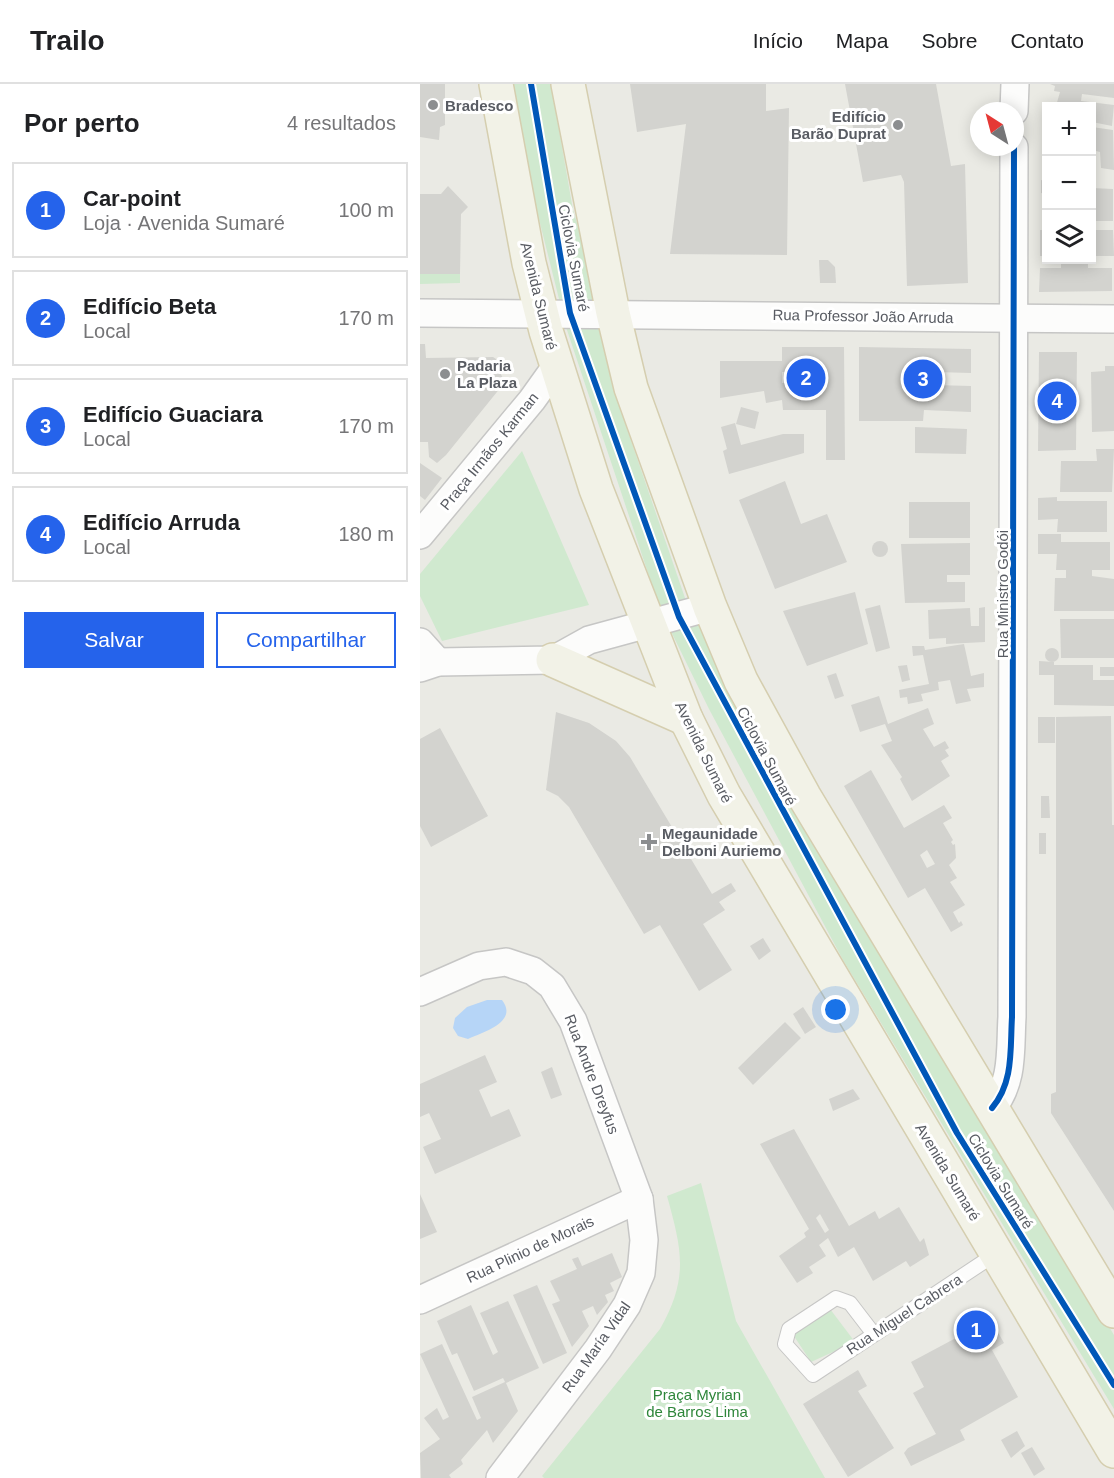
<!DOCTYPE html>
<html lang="pt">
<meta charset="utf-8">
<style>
:root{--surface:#fff;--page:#f2f2f2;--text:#202124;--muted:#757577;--line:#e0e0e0;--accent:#2563eb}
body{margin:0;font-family:Helvetica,sans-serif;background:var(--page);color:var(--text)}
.controls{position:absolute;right:18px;top:18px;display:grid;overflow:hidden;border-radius:0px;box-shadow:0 3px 15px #0003}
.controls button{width:54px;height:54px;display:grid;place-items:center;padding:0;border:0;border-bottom:2px solid var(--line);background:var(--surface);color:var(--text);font:30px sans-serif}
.compass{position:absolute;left:550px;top:18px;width:54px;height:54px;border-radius:50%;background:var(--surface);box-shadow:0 3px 15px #0003;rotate:324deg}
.you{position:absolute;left:416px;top:926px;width:21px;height:21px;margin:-15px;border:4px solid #fff;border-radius:50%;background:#1a73e8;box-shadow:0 0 0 9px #1a73e833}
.badge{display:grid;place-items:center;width:39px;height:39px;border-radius:50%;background:var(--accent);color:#fff;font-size:20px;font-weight:700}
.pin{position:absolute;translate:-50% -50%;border:3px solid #fff;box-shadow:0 2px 6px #0006}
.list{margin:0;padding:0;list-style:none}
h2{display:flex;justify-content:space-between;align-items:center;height:78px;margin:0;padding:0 24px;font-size:26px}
h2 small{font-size:20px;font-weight:400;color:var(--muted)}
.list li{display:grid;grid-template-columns:39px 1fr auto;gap:18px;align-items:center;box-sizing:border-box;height:96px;margin:0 12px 12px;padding:0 12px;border:2px solid var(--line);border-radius:0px}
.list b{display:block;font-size:22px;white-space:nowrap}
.list p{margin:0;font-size:20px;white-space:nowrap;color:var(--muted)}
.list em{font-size:20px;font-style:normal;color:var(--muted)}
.actions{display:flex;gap:12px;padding:18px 24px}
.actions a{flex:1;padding:14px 0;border:2px solid var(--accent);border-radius:0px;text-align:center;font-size:21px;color:var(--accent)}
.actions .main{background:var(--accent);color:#fff}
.icon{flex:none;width:33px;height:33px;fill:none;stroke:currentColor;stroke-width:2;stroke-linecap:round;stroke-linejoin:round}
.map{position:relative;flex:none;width:694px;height:1394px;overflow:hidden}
header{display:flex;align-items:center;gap:36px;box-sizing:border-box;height:84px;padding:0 30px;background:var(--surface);border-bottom:2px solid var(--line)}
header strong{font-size:28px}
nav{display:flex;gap:33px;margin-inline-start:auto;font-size:21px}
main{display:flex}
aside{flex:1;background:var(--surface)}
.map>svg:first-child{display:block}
.green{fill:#d0e9cf}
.water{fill:#b6d5f7}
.building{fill:#d3d3cf;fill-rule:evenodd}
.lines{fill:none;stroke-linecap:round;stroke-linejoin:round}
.service-casing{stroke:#c6c6c5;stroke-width:16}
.minor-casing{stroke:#c6c6c5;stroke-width:30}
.primary-casing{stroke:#d5ceaf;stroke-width:36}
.service{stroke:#fcfcfb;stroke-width:14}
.minor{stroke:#fcfcfb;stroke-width:27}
.primary{stroke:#f2f2e7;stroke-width:33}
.cycleway-casing{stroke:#fff;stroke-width:10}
.cycleway{stroke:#0057b8;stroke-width:6}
.poi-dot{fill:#8c8e90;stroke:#fff;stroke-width:2}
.labels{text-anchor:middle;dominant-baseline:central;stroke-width:6;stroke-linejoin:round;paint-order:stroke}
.poi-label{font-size:15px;font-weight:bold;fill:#595c63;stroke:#fff;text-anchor:start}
.street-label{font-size:15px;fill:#595c63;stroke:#fff}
.park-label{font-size:15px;fill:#2e863a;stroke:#fff}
</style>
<header>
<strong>Trailo</strong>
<nav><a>Início</a><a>Mapa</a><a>Sobre</a><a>Contato</a></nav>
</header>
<main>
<aside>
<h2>Por perto<small>4 resultados</small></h2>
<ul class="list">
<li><span class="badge">1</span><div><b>Car-point</b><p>Loja · Avenida Sumaré</p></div><em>100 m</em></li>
<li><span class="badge">2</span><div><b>Edifício Beta</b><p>Local</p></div><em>170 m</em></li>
<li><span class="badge">3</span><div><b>Edifício Guaciara</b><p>Local</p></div><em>170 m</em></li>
<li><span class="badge">4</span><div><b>Edifício Arruda</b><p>Local</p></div><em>180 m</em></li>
</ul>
<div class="actions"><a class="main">Salvar</a><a>Compartilhar</a></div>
</aside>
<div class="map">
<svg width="694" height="1394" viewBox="0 0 694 1394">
<rect width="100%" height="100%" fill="#eaeae4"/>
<g class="green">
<path d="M93,0H131L153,126L166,169L176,234L193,304L265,514L309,600L576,1058L694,1251V1325L423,876L289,625L240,525L146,243L111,103Z"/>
<path d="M0,190H40V199L0,200Z"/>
<path d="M102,367L169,521L22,557L0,512V490Z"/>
<path d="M281,1099L316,1237L405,1394H124L122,1392L240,1245C269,1194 262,1166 247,1112Z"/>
<path d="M407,1221L435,1258L391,1278L370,1246Z"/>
</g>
<path class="water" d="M67,916H82C99,938 63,948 48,955L38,952L33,944L35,934L47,923Z"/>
<g class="building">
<path d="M0,0H25V41L20,43L19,56L0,53Z"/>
<path d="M210,0H346V27L369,24L367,171L250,170L266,40L217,48Z"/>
<path d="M425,0H516L531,82L545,80L548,199L487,202L484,98L481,91L443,98Z"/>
<path d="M630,0H694V14L662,10L661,17L694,21L692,42L672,38V22H636L640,8L634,7L635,2Z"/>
<path d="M672,43L693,46L694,86L681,84L680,68L672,66Z"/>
<path d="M621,96L626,97V110L621,109Z"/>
<path d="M28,102L48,123L41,130L40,190H0V110H21Z"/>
<path d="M672,104L693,105V137H672Z"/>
<rect x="620" y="146" width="6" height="26"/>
<path d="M672,146H693L694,172H672Z"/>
<path d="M399,176H408L415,183L416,199H400Z"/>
<path d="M641,176H668V184H692V207L619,208L620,184H641Z"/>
<path d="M0,260H5L6,274L73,273L76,275L77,283L85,298L26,371L17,379L9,373L8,358H0Z"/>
<path d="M362,263H424L425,376H406V326H363L362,316L346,319L344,307L300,314V277H362ZM362,288H378V299H362ZM395,288H406V300L395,299Z"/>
<path d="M439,263L551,265V289L515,288V301L551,302V328L504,326L503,337H439Z"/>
<path d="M619,268H657L656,366L618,367Z"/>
<path d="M685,282H694V347L672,348L671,288L685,287Z"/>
<path d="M321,323L339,328L335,345L316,340Z"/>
<path d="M315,339L321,361L363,350H384V369L309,390L303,367L307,365L301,343Z"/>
<path d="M495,343L547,345L546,370L495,369Z"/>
<path d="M676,365H694L692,408H640L641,377H677Z"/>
<path d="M0,379L22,394L5,416L0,412Z"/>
<path d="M365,397L381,440L407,430L427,478L355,505L319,416Z"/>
<path d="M637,413V417H687V448H637L638,435L618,436V414Z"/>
<rect x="489" y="418" width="61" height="36"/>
<path d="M618,450H641V458H690V486H672V492L694,495V527H634L635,494H646V486H636L637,470H618Z"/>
<circle cx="460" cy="465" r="8"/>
<path d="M550,459V491H527V498H545V518L485,519L481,460Z"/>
<path d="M435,508L448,560L387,582L363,527Z"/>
<path d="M460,521L470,564L456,568L445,525Z"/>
<path d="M565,523V558L526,560V554L509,555L508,526L550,524L551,542H559V524Z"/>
<path d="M640,535H694V574H641Z"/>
<path d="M544,560L551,592L564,589V603L547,605L551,617L536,620L530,596L518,598L519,606L501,610L503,617L488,620L487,613L480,614L479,606L509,600L503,571L493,572L492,562H504L505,566Z"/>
<circle cx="632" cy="571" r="7"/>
<path d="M619,577L634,578V581H673V596H694V622L634,621V591H619Z"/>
<path d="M487,581L490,596L482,598L478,582Z"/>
<rect x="680" y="583" width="14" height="9"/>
<path d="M416,589L424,612L415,615L407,592Z"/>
<path d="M459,612L468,640L508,624L514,640L503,645L514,663L525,657L529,664L525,666L529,672L521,677L530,692L492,717L480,695L482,693L461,661L472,657L465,640L440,648L431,621Z"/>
<path d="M136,628L169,639L196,657L210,673L292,810L311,799L316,807L299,818L305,826L283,840L312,886L279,907L240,841L224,850L149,723L138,712L126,706Z"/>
<path d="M691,632L692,741H694V1127L631,1029V1010L636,1008V633Z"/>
<rect x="618" y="633" width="17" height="26"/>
<path d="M20,644L68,732L11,763L0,742V655Z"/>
<path d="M451,686L484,744L524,721L532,734L523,739L533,756L531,758L533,761L535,760L536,774L529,781L537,794L530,798L545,821L533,828L539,839L541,837L543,841L531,848L505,804L488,814L424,702ZM507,766L515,780L507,784L500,771Z"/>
<path d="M621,712H629L630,734H621Z"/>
<rect x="619" y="749" width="7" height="21"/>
<path d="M343,854L351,867L339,876L330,862Z"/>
<path d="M383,923L396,943L385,950L373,930Z"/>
<path d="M365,938L381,954L333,1001L318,984Z"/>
<path d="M65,971L77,998L59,1006L71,1033L89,1025L101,1052L15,1090L3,1063L21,1055L9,1029L0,1033V1000Z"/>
<path d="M132,983L142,1011L131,1015L121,988Z"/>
<path d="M433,1005L440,1015L413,1027L409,1015Z"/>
<path d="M374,1045L429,1142L455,1127L459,1135L479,1123L500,1158L504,1154L509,1171L490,1183L486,1177L453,1197L434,1163L418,1173L408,1154L399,1161L406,1172L389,1183L393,1189L377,1199L359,1172L386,1153L384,1149L389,1145L340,1060ZM400,1130L409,1146L405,1149L396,1134Z"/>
<path d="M0,1110L17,1148L0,1155Z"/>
<path d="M192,1169L202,1193L190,1199L194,1207L185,1211L188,1218L177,1231L173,1222L162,1227L169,1242L152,1263L132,1220L140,1217L130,1197L157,1185L152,1175L158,1173L162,1182Z"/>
<path d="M117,1201L147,1269L123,1280L93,1211Z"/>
<path d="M88,1217L119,1284L86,1299L98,1327L73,1359L67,1346L41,1376L43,1380L29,1391L31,1394H1L0,1369L20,1355L4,1334L17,1324L23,1336L29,1333L0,1270L22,1260L57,1336L61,1334L52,1313L85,1298L83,1294L54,1307L37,1269L32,1271L17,1237L51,1221L73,1271L78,1268L60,1229Z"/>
<path d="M571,1236L584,1259L572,1266L598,1313L540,1346L545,1356L491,1382L484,1369L488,1364L516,1350L493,1309L504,1303L491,1278L549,1247L554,1257L561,1253L556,1244Z"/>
<path d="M438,1286L447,1302L438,1307L474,1364L428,1393L383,1320Z"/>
<path d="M597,1347L605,1362L591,1374L581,1356Z"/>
<path d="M612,1363L625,1385L614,1392L601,1369Z"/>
</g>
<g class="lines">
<defs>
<path id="service" d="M453,1249L430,1219L416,1214L369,1245L365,1260L393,1291L577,1169"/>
<g id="minor">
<path d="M594,27L595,0"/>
<path d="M0,229L694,235"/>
<path d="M0,451L112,316L137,281"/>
<path d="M0,558L18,578"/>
<path d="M0,584L18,578L133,576L169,556L290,523"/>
<path d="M0,908L59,882L86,878L113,887L132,902L153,937L219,1115L224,1156L221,1189L207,1221L178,1265L80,1394"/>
<path d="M572,1024C594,998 590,965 592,933L594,63"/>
<path d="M0,1216L219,1115"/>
</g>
<g id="primary">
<path d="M76,0L109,179L126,247L176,405L266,635L304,711L694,1367"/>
<path d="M148,0L193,229L211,304L290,523L321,597L384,712L694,1227"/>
<path d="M133,576L266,635"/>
</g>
</defs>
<use href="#service" class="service-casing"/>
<use href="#minor" class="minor-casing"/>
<use href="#primary" class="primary-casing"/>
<use href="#service" class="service"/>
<use href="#minor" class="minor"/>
<use href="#primary" class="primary"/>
<defs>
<g id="cycleway">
<path d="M111,0L150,229L259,533L537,1049L694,1301"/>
<path d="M572,1024C594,998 590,965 592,933L594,63"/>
</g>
</defs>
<use href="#cycleway" class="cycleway-casing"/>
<use href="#cycleway" class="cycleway"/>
</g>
<g class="poi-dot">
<circle cx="13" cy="21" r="6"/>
<circle cx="478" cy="41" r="6"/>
<circle cx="25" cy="290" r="6"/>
<path d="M226 749h6v6h6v6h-6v6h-6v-6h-6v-6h6z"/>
</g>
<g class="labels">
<g class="poi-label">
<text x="25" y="21">Bradesco</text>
<text x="466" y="32" text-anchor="end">Edifício<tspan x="466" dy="17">Barão Duprat</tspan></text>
<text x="37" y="281">Padaria<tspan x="37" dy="17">La Plaza</tspan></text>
<text x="242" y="749">Megaunidade<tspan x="242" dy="17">Delboni Auriemo</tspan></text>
</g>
<g class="street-label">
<text transform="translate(154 174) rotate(79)">Ciclovia Sumaré</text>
<text transform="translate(119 212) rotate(76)">Avenida Sumaré</text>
<text transform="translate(443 232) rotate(1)">Rua Professor João Arruda</text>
<text transform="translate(69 367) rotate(-51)">Praça Irmãos Karman</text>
<text transform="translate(582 510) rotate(-90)">Rua Ministro Godói</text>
<text transform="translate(284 668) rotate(64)">Avenida Sumaré</text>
<text transform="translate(347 672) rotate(62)">Ciclovia Sumaré</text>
<text transform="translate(172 990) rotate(69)">Rua Andre Dreyfus</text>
<text transform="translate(528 1088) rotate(59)">Avenida Sumaré</text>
<text transform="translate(581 1097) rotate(58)">Ciclovia Sumaré</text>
<text transform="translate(110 1165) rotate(-25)">Rua Plinio de Morais</text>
<text transform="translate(484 1230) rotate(-33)">Rua Miguel Cabrera</text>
<text transform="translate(176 1263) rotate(-55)">Rua María Vidal</text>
</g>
<g class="park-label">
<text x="277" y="1310">Praça Myrian<tspan x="277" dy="17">de Barros Lima</tspan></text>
</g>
</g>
</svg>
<div class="controls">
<button>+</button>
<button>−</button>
<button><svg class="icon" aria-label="layers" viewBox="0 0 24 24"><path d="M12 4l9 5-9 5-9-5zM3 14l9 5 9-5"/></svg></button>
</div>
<svg class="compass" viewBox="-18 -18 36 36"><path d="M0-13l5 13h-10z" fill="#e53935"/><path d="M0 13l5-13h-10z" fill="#757577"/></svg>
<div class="you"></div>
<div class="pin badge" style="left:556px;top:1246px">1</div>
<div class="pin badge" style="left:386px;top:294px">2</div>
<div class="pin badge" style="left:503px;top:295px">3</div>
<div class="pin badge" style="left:637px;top:317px">4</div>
</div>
</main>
